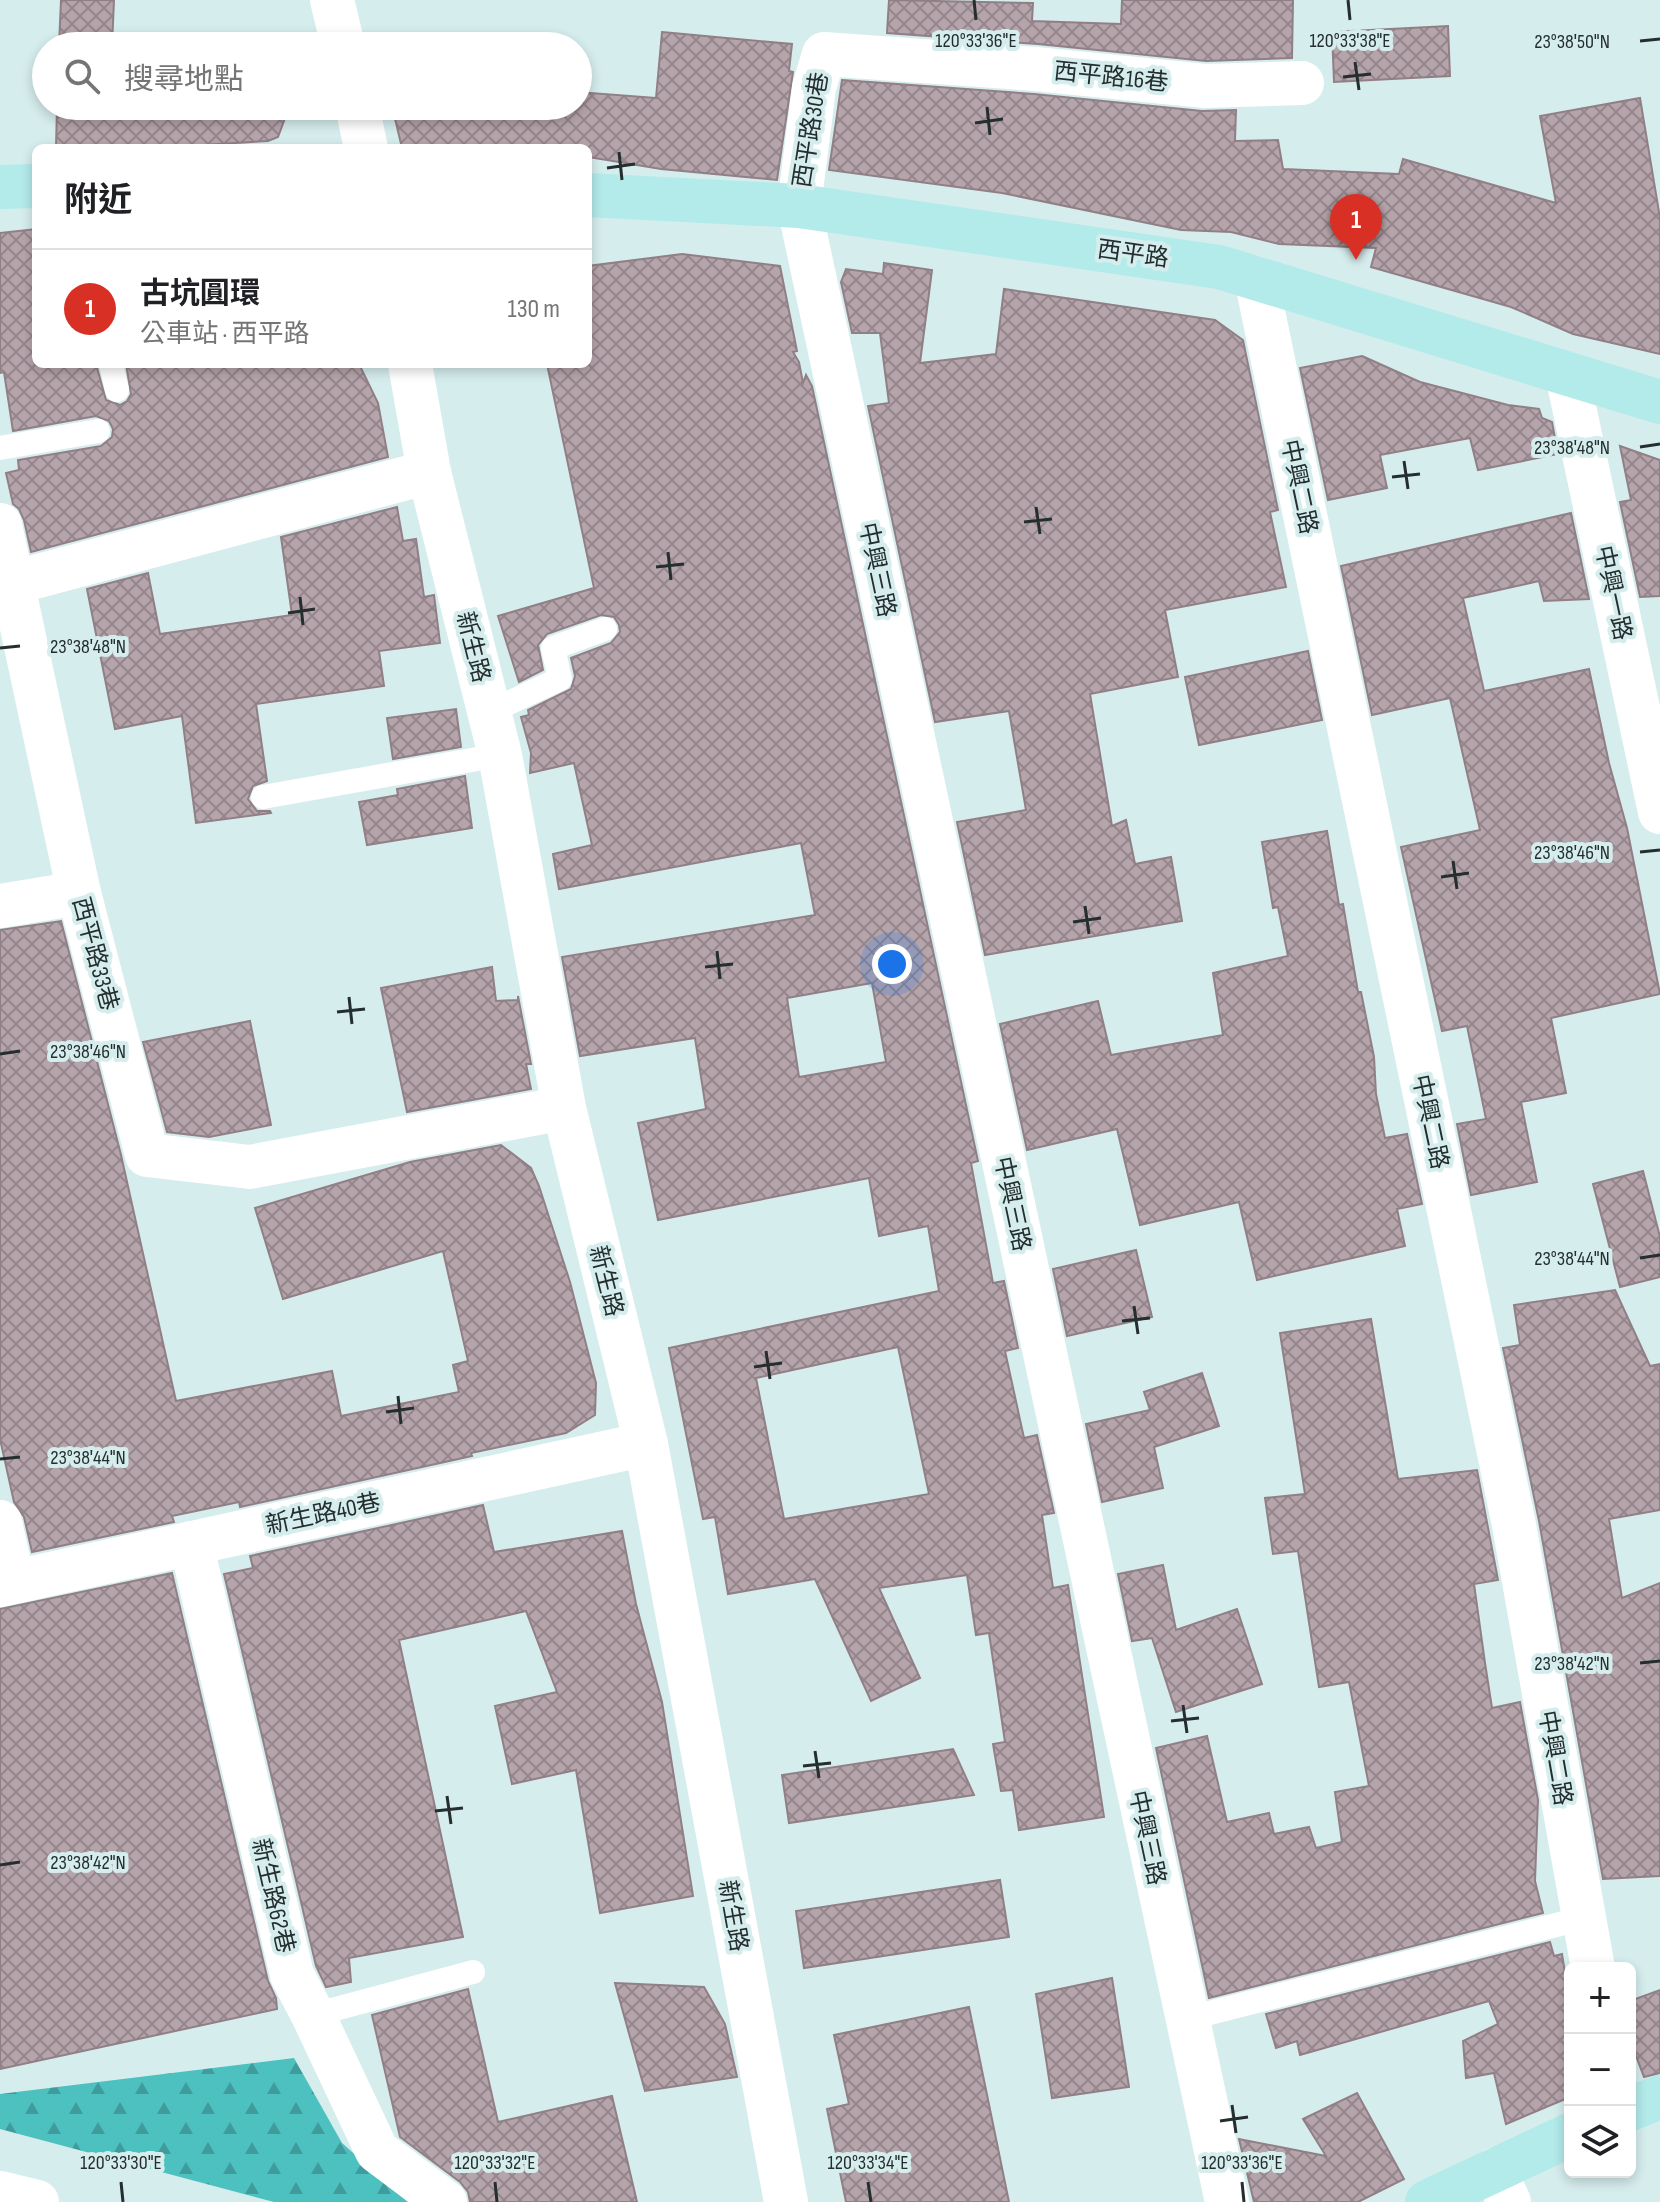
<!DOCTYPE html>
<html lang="zh-TW">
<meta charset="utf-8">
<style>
:root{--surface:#fff;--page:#f2f2f2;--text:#202124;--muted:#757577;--line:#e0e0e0;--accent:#d93025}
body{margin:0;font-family:"Sofia Sans Condensed","Noto Sans TC",sans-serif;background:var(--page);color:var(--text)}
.controls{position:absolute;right:24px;bottom:24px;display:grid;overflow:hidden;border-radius:12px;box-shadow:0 4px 12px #0003}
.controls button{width:72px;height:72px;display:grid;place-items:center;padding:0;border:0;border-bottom:2px solid var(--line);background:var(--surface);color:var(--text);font:40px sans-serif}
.you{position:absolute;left:892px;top:964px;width:28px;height:28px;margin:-20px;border:6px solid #fff;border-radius:50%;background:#1a73e8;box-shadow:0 0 0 12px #1a73e833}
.badge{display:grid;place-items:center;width:52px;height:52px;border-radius:50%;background:var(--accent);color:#fff;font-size:26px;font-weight:700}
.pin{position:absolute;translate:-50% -66px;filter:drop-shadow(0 2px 4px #0008)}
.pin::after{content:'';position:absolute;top:42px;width:28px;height:24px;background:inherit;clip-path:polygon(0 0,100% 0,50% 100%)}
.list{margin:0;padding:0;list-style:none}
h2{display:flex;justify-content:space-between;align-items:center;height:104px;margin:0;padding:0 32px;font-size:34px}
h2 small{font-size:26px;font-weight:400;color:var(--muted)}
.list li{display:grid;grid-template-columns:52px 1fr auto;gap:24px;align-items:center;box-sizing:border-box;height:120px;padding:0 32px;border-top:2px solid var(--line)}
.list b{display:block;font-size:30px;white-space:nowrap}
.list p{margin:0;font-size:26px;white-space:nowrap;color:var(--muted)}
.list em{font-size:26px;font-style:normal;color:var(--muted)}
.icon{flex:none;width:44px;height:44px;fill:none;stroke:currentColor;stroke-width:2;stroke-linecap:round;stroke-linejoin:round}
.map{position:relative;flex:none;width:1660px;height:2202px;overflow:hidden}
.search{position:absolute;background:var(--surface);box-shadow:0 4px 12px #0003;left:32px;top:32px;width:560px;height:88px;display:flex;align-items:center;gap:20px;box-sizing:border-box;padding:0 28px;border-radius:44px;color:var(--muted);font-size:30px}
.panel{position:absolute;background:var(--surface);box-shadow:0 4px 12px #0003;left:32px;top:144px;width:560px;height:224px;border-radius:12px}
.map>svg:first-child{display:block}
.forest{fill:url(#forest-firs)}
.building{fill:url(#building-cross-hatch);stroke:#917f86;stroke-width:2;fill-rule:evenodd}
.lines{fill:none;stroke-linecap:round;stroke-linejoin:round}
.lane{stroke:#fff;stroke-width:24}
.street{stroke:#fff;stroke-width:44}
.secondary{stroke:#b3eaea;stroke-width:44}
.ticks{fill:none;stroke:#252e2e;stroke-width:3}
.labels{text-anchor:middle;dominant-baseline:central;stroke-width:8;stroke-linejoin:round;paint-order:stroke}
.street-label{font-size:24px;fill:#252e2e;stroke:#d6eded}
.ticks-label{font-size:20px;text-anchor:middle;fill:#252e2e;stroke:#d6eded;stroke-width:8;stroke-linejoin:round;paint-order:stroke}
</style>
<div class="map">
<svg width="1660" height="2202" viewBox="0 0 1660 2202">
<defs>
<pattern id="forest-firs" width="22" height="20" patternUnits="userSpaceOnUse" patternTransform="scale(2)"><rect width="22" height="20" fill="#4dc0c0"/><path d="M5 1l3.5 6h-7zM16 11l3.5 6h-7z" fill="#409c9c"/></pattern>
<pattern id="building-cross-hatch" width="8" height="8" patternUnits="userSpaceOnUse" patternTransform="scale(2)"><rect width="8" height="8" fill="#b6a4ab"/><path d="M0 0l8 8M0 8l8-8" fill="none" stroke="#94868c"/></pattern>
</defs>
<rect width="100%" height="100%" fill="#d6eded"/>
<path class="forest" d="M294,2058L342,2143L408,2202H274L0,2129V2094Z"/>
<g class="building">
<path d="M61,0H114L112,46H59Z"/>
<path d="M889,0L1033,3L1032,21L1121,24L1122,0H1293L1292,58L1206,61L1038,44L887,33Z"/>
<path d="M1448,26L1450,76L1334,82L1332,32Z"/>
<path d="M662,32L792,44L789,71L793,72L777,180L661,169L588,157V148H402L392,106H578V92L656,98Z"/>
<path d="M281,41L282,46H216L215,44Z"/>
<path d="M842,80L1034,94L1202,111L1236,110L1235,141L1278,140L1283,169L1399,174L1403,159L1556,203L1540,116L1640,98L1660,218V354L1573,334L1511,307L1371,267L1376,248L1279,244L1231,232L1181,230L1002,193L829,170Z"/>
<path d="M57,106H284L285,118L278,137L268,141L154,148H56Z"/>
<path d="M36,229V364H96L106,400L120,405L127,401L131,394L126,364H359L378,403L388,457L31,552L24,520L19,509L13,504L6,473L19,470L18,460L101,446L112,437L113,429L109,421L96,416L13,431L4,372L0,373V233Z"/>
<path d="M682,254L780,266L797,351L793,352L799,362L803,383L806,375L812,386L978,1161L971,1163L993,1283L1004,1281L1018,1348L1005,1351L1024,1438L1037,1435L1054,1513L1042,1515L1053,1588L1068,1585L1104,1817L1019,1830L1013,1790L1001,1791L993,1744L1005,1742L989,1633L976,1635L967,1575L879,1588L920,1678L871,1701L815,1579L728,1594L715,1517L703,1519L669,1348L939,1291L928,1226L879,1236L869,1178L658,1220L638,1123L706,1109L695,1038L580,1056L562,957L815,915L801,843L559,889L553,854L592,845L574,763L530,773L531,753L521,717L529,715L528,710L571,689L575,676L571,658L611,643L620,632L619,625L614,617L601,615L547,634L538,645L543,670L519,682L498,616L594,588L547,364H588V266ZM872,983L886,1062L799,1077L787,998ZM898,1347L929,1494L784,1519L756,1378Z"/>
<path d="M884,263L932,270L920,363L996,354L1004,289L1215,320L1243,340L1278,510L1270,512L1286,587L1165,610L1178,677L1090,694L1112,826L1126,820L1135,864L1171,857L1182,921L985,955L957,822L1026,810L1009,711L935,722L868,406L889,403L880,333H852L841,282L846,269L883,274Z"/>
<path d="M1362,356L1420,382L1508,405L1539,409L1542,418L1552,422L1558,454L1478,470L1470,438L1380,455L1387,488L1328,500L1300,368Z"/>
<path d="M1620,446L1660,460V596L1640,597L1620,502L1631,500Z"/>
<path d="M397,507L403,541L416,539L424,597L434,595L440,643L379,651L384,686L256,704L267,781L253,786L248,799L257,811H270L271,813L196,823L182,716L115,729L87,589L148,573L160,634L292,615L281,537Z"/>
<path d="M1571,513L1589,599L1544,601L1539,581L1463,598L1484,691L1589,669L1609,763L1627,828L1660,994L1551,1018L1566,1093L1521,1102L1537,1182L1471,1195L1457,1124L1486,1119L1467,1026L1442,1031L1401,847L1480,830L1450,698L1372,715L1341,566Z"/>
<path d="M1308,651L1322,720L1199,745L1185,677Z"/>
<path d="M456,709L461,747L393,759L387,718Z"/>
<path d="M465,776L472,828L367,845L359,802L398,795L397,789Z"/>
<path d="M1327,831L1339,905L1343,904L1358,992H1361L1374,1057L1376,1094L1385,1138L1407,1134L1422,1204L1397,1209L1405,1246L1257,1280L1239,1202L1140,1225L1117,1129L1027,1150L1000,1024L1098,1001L1111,1055L1223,1035L1213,973L1288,956L1278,907L1273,908L1262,842Z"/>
<path d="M61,921L121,1155L176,1401L332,1371L341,1416L459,1392L453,1365L468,1361L443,1251L283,1299L255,1208L410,1162L501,1145L531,1168L539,1186L570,1282L596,1383L595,1415L566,1433L471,1453L472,1456L240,1507L239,1502L172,1516L174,1522L32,1552L24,1517L14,1502L0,1439V930Z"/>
<path d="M492,967L496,1001L518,1000V996L531,1064H526L531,1089L407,1112L381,988Z"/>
<path d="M250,1021L271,1125L209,1137L167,1132L143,1042Z"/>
<path d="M1643,1171L1660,1237V1277L1620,1287L1593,1184Z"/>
<path d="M1136,1250L1152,1317L1067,1336L1053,1269Z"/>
<path d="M1615,1290L1650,1366L1660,1364V1510L1609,1519L1622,1598L1660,1583V1876L1603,1879L1539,1521L1503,1348L1520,1345L1514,1305Z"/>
<path d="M1371,1319L1398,1479L1477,1470L1498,1580L1474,1584L1485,1663L1492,1708L1520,1702L1538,1800L1535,1881L1543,1913L1209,1998L1156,1748L1207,1736L1227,1822L1269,1813L1274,1834L1309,1827L1316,1848L1342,1842L1335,1792L1369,1786L1349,1682L1319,1687L1298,1551L1273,1554L1265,1498L1305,1494L1280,1333Z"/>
<path d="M1202,1373L1219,1426L1154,1447L1163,1488L1102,1502L1086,1424L1150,1410L1144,1392Z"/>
<path d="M483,1505L494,1552L622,1531L636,1604L662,1702L693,1896L600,1913L576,1770L512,1784L495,1706L557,1692L526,1611L399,1640L463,1937L349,1958L351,1982L326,1987L316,1966L224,1574L253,1568L250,1556Z"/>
<path d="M1163,1565L1176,1630L1237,1609L1262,1684L1176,1712L1152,1638L1132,1641L1118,1574Z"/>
<path d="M172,1573L268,1981L276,1998L277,2009L0,2069V1609Z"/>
<path d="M953,1749L974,1795L789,1823L782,1775Z"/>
<path d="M1000,1880L1009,1937L804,1968L796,1911Z"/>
<path d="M1550,1942L1554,1956L1562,1954L1567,1985L1570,2097L1506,2124L1494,2073L1466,2078L1463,2041L1498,2024L1489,2001L1300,2055L1297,2041L1276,2048L1266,2014Z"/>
<path d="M1112,1978L1129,2087L1052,2098L1036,1994Z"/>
<path d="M615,1983L704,1987L725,2024L737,2077L645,2091Z"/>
<path d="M468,1989L498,2122L612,2096L637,2202H470L468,2192L460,2182L400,2137L372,2015Z"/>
<path d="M1660,1990V2073L1644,2077L1630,2040V2001Z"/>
<path d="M969,2007L1009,2202H846L827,2109L849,2104L834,2035Z"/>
<path d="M1357,2093L1404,2179L1358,2202H1254L1239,2139L1326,2156L1303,2119Z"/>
</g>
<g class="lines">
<g class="lane">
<path d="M111,364L117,390"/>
<path d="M0,448L98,431"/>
<path d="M489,712L560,679L553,648L605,629"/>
<path d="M263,797L500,755"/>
<path d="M313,2015L473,1972"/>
<path d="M1186,2019L1584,1918"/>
</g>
<g class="street">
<path d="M332,0L343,46"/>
<path d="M357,106L366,148"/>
<path d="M1256,278L1514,1525L1593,1968"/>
<path d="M410,364L429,472L500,755L564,1108L646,1444L786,2202"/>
<path d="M1567,374L1660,812"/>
<path d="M0,525L79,893L147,1155L250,1167L564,1108"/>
<path d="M12,583L429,472"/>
<path d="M0,906L79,893"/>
<path d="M0,1522L13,1582"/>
<path d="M191,1543L292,1975L313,2015L377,2151L445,2202"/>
<path d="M0,1585L646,1444"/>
<path d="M1494,2170L1509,2202"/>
<path d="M0,2193L37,2202"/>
<path d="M1227,2202L799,206L814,88L824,54L1036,69L1205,86L1302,83"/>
</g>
<g class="secondary">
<path d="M0,187L36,186"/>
<path d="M588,195L799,206L1219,267L1660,402"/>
<path d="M1630,2109L1660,2097"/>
<path d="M1427,2202L1570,2135"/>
</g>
</g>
<path class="ticks" d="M974,0L976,20M1348,0L1350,20M1640,41L1660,39M1355,62L1359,90M1343,77L1371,74M987,107L990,135M975,123L1003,119M619,152L622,180M607,168L635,164M1640,447L1660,444M1404,461L1408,489M1392,477L1420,474M1036,507L1040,534M1024,522L1052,519M668,552L671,580M656,567L684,564M300,597L303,625M288,613L315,609M0,648L20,646M1640,852L1660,850M1453,861L1457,889M1441,877L1469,873M1085,906L1089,934M1073,922L1101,918M717,951L720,979M705,967L733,964M349,997L352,1024M337,1012L365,1009M0,1054L20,1051M1640,1258L1660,1255M1134,1306L1138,1334M1122,1321L1150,1318M766,1351L770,1379M754,1367L782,1363M398,1396L401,1424M386,1412L414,1408M0,1459L20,1457M1640,1663L1660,1661M1183,1705L1187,1733M1171,1721L1199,1718M815,1751L819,1778M803,1766L831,1763M447,1796L451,1824M435,1811L463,1808M0,1865L20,1862M1232,2105L1236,2133M1220,2121L1248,2117M121,2182L123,2202M495,2182L497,2202M868,2182L871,2202M1242,2182L1244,2202"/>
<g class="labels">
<g class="street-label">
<text transform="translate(1111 77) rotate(6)">西平路16巷</text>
<text transform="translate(811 130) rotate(-81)">西平路30巷</text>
<text transform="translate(1133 254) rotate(8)">西平路</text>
<text transform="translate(1299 487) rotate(78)">中興二路</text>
<text transform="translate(877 570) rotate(78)">中興三路</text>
<text transform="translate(1613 593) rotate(78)">中興一路</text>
<text transform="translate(473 647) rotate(76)">新生路</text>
<text transform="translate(95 954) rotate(75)">西平路33巷</text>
<text transform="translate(1430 1122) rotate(78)">中興二路</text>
<text transform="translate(1012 1204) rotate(78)">中興三路</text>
<text transform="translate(606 1281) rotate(76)">新生路</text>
<text transform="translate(323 1514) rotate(-12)">新生路40巷</text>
<text transform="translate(1555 1758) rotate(80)">中興二路</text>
<text transform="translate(1147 1838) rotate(78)">中興三路</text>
<text transform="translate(273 1896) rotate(77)">新生路62巷</text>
<text transform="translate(733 1916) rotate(80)">新生路</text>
</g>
</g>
<g class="ticks-label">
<text x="976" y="47">120°33'36"E</text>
<text x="1350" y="47">120°33'38"E</text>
<text x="1572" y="48">23°38'50"N</text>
<text x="1572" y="454">23°38'48"N</text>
<text x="88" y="653">23°38'48"N</text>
<text x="1572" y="859">23°38'46"N</text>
<text x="88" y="1058">23°38'46"N</text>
<text x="1572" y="1265">23°38'44"N</text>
<text x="88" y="1464">23°38'44"N</text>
<text x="1572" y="1670">23°38'42"N</text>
<text x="88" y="1869">23°38'42"N</text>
<text x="121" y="2169">120°33'30"E</text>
<text x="495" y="2169">120°33'32"E</text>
<text x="868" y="2169">120°33'34"E</text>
<text x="1242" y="2169">120°33'36"E</text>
</g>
</svg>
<div class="controls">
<button>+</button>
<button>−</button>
<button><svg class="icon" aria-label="layers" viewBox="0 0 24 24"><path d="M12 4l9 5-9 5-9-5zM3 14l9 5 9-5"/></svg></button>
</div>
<div class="you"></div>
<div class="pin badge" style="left:1356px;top:260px">1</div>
<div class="search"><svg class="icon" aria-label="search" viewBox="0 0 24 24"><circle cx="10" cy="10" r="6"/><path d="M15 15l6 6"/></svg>搜尋地點</div>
<section class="panel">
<h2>附近<small></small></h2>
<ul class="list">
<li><span class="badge">1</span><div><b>古坑圓環</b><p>公車站 · 西平路</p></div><em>130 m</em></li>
</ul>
</section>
</div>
